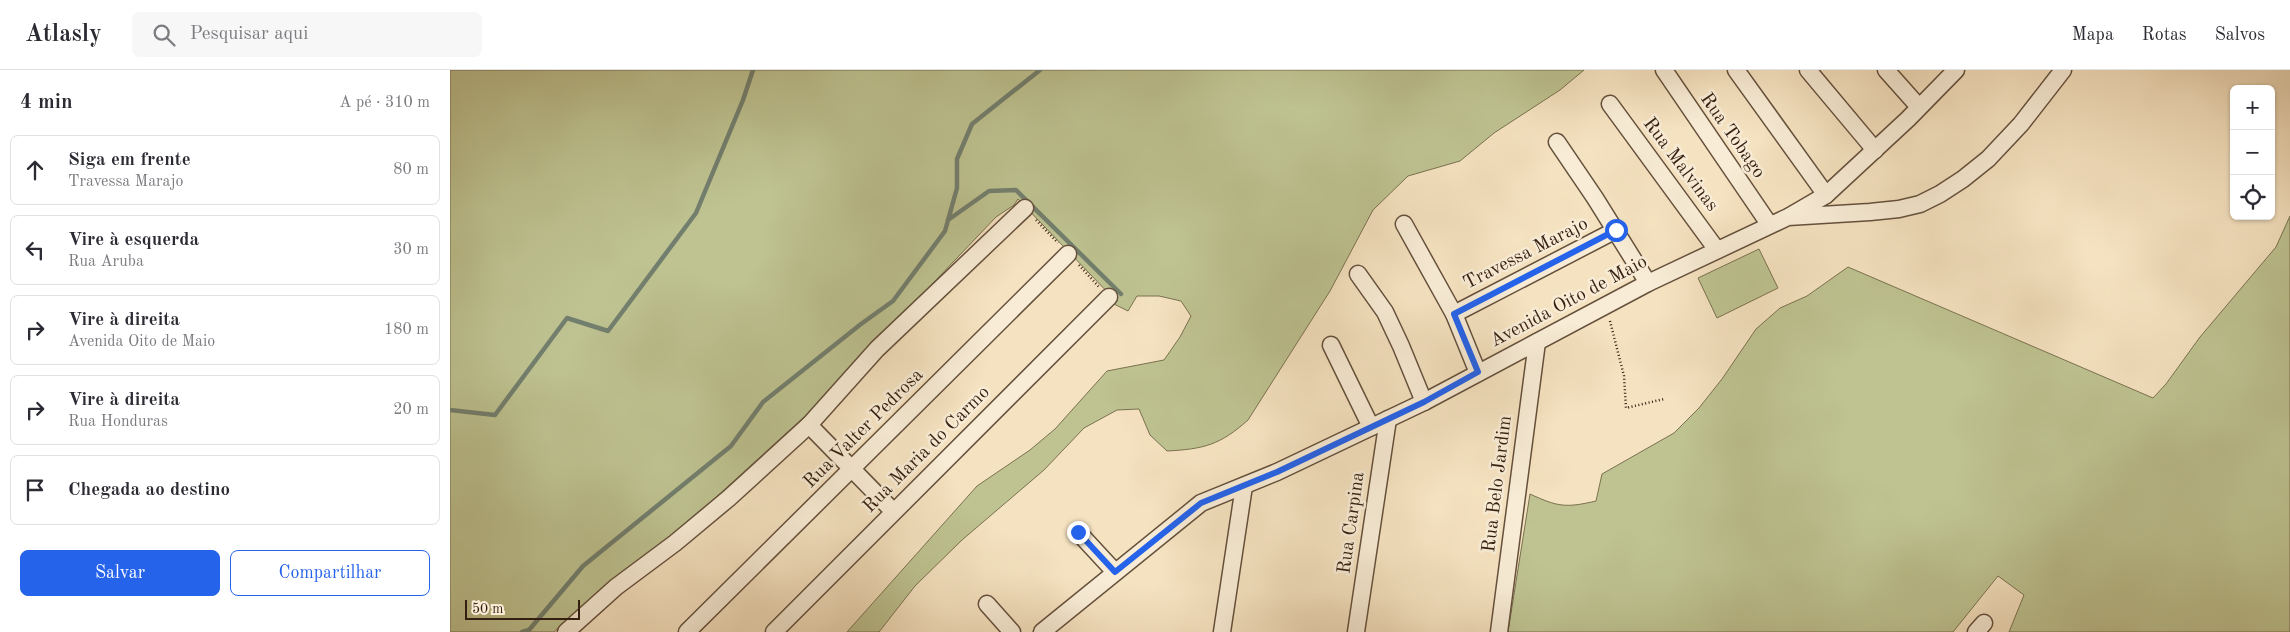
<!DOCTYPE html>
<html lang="pt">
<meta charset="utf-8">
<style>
:root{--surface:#fff;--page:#f7f7f7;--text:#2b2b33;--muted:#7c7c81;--line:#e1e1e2;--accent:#2563eb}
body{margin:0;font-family:"Old Standard TT",serif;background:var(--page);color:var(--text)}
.controls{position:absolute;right:15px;top:15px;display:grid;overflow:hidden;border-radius:8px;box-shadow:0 1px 4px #0004}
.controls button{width:45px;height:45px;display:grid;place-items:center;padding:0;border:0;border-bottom:1px solid var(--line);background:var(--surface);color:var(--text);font:25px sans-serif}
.scale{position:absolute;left:15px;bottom:12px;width:115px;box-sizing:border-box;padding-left:5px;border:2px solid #351f10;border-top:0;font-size:14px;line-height:18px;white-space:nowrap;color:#351f10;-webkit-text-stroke:4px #f8ecd6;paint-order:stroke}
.stop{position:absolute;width:15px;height:15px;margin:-11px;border:4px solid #2563eb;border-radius:50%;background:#fff}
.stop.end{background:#2563eb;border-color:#fff;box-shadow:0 1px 5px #0008}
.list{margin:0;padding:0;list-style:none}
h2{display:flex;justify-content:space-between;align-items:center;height:65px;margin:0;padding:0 20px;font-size:21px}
h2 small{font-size:16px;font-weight:400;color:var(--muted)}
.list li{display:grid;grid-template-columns:32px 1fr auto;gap:15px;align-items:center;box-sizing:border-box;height:70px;margin:0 10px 10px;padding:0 10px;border:1px solid var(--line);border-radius:8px}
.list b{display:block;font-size:19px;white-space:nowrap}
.list p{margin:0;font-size:16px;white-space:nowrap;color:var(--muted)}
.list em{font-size:16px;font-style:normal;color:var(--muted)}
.actions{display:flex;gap:10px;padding:15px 20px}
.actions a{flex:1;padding:11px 0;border:1px solid var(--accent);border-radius:8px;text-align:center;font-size:18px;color:var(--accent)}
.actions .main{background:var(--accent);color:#fff}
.icon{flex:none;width:28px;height:28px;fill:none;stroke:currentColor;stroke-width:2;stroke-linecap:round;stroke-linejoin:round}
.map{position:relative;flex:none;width:1840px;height:562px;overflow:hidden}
header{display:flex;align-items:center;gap:30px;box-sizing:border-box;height:70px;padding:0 25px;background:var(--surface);border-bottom:1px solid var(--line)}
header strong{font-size:24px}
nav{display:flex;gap:28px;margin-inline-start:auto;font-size:18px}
.search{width:350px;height:45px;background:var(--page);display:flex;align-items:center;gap:12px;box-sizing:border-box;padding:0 18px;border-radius:8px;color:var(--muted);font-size:19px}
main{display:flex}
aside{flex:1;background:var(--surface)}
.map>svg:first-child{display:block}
.green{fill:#bec391;stroke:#7a7150}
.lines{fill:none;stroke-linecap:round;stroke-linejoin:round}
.stream{stroke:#737f6e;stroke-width:4.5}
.minor-casing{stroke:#65503c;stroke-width:19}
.path{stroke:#351f10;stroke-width:2.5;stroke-dasharray:1 2.5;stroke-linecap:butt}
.minor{stroke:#f8ecd6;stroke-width:16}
.route{stroke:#2563eb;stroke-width:6}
.labels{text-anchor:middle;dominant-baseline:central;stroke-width:5;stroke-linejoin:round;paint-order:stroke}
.street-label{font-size:19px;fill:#351f10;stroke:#f8ecd6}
</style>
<header>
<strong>Atlasly</strong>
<div class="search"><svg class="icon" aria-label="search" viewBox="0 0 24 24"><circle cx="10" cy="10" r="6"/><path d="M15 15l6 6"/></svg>Pesquisar aqui</div>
<nav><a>Mapa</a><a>Rotas</a><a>Salvos</a></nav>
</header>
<main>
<aside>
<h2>4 min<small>A pé · 310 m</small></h2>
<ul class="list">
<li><svg class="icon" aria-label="ahead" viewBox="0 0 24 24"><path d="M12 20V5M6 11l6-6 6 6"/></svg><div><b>Siga em frente</b><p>Travessa Marajo</p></div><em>80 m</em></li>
<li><svg class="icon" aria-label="left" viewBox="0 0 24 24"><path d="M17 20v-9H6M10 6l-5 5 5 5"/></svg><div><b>Vire à esquerda</b><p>Rua Aruba</p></div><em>30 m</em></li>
<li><svg class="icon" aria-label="right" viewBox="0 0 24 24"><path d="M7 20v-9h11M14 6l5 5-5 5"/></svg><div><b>Vire à direita</b><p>Avenida Oito de Maio</p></div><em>180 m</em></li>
<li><svg class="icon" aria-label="right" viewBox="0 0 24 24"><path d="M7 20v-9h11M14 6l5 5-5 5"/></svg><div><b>Vire à direita</b><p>Rua Honduras</p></div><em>20 m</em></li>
<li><svg class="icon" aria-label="arrive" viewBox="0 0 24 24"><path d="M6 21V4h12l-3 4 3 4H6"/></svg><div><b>Chegada ao destino</b></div></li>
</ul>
<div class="actions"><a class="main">Salvar</a><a>Compartilhar</a></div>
</aside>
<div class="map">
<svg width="1840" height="562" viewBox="0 0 1840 562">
<rect width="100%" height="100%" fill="#f5e2c0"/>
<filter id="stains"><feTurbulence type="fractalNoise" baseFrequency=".004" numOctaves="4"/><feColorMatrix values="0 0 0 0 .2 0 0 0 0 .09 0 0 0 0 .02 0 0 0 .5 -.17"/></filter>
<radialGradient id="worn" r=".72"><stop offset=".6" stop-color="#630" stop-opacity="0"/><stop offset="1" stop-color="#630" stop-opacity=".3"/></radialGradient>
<g class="green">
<path d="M0,0H1134L1110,20L1044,63L1010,91L958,106L923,140L880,221L798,350C770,375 754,379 717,381L700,365L689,339L667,340L634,358L594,400L512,470L465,516L429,562H397L527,416L580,380L605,359L657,301L714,290L730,267L741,246L731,231L709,226H687L678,241L662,233L664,229L568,129L564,135L546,147L366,336L207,481L134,535L104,562H0Z"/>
<path d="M1840,146V562H1559L1574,525L1548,506L1503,562H1058L1080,424C1108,437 1116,438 1146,431L1152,404L1224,363L1249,338L1272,309L1306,259L1330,238L1357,226L1398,197L1703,328L1716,314L1750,267L1826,177Z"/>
<path d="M1309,179L1328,218L1267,248L1248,208Z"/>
</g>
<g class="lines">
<g class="stream">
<path d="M498,150L539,121L566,120L671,224"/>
<path d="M0,340L45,345L117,248L158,261L246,143L293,30L303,0"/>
<path d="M72,562L79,560L133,496L281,376L313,332L411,254L443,231L495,161L507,118V89L522,54L590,0"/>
</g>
<defs>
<g id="minor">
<path d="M1214,0L1319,154"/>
<path d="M1286,0L1376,125"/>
<path d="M1358,0L1425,80"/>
<path d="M1436,0L1469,37"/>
<path d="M1160,34L1267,180"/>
<path d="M1107,72L1145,128L1198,213"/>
<path d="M1340,146L1376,125L1458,49L1506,0"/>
<path d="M954,154L1004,244L1028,303"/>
<path d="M908,204L935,242L951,276L974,332"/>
<path d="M1004,244L1166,160"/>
<path d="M881,275L921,357"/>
<path d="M359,355L443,441"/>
<path d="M628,462L665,502"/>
<path d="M537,534L562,562"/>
<path d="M116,562L166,517L225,473L279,428L359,355L427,279L575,138"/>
<path d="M237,562L618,184"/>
<path d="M324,562L659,227"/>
<path d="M592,562L751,433L827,402L974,332L1198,213L1338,147L1420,142L1449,139L1470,134L1490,124L1513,109L1538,89L1571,54L1613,0"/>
<path d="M772,562L794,416"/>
<path d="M906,562L938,349"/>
<path d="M1049,562L1087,272"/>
<path d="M1526,562L1534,553"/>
</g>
</defs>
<use href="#minor" class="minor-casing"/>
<g class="path">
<path d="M586,150L608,173"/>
<path d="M629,195L649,217"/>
<path d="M1160,251L1174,306L1176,338L1214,329"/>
</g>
<use href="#minor" class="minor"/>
</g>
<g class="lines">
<path class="route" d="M628,462L665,502L751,433L827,402L974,332L1028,302L1004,244L1166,160"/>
</g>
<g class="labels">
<g class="street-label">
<text transform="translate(1282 66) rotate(55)">Rua Tobago</text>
<text transform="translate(1230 95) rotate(53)">Rua Malvinas</text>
<text transform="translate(1076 184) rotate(-27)">Travessa Marajo</text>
<text transform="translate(1119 232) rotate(-28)">Avenida Oito de Maio</text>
<text transform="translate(414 359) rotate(-45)">Rua Valter Pedrosa</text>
<text transform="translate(477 380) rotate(-45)">Rua Maria do Carmo</text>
<text transform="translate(1048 414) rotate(-83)">Rua Belo Jardim</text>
<text transform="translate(902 453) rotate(-82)">Rua Carpina</text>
</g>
</g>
<rect width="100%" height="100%" filter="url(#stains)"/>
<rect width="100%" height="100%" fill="url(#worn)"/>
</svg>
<div class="controls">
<button>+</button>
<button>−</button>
<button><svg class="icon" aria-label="locate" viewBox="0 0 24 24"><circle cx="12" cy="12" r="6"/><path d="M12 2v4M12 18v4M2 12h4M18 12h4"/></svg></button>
</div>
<div class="scale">50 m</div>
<div class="stop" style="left:1166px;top:160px"></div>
<div class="stop end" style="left:628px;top:462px"></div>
</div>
</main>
